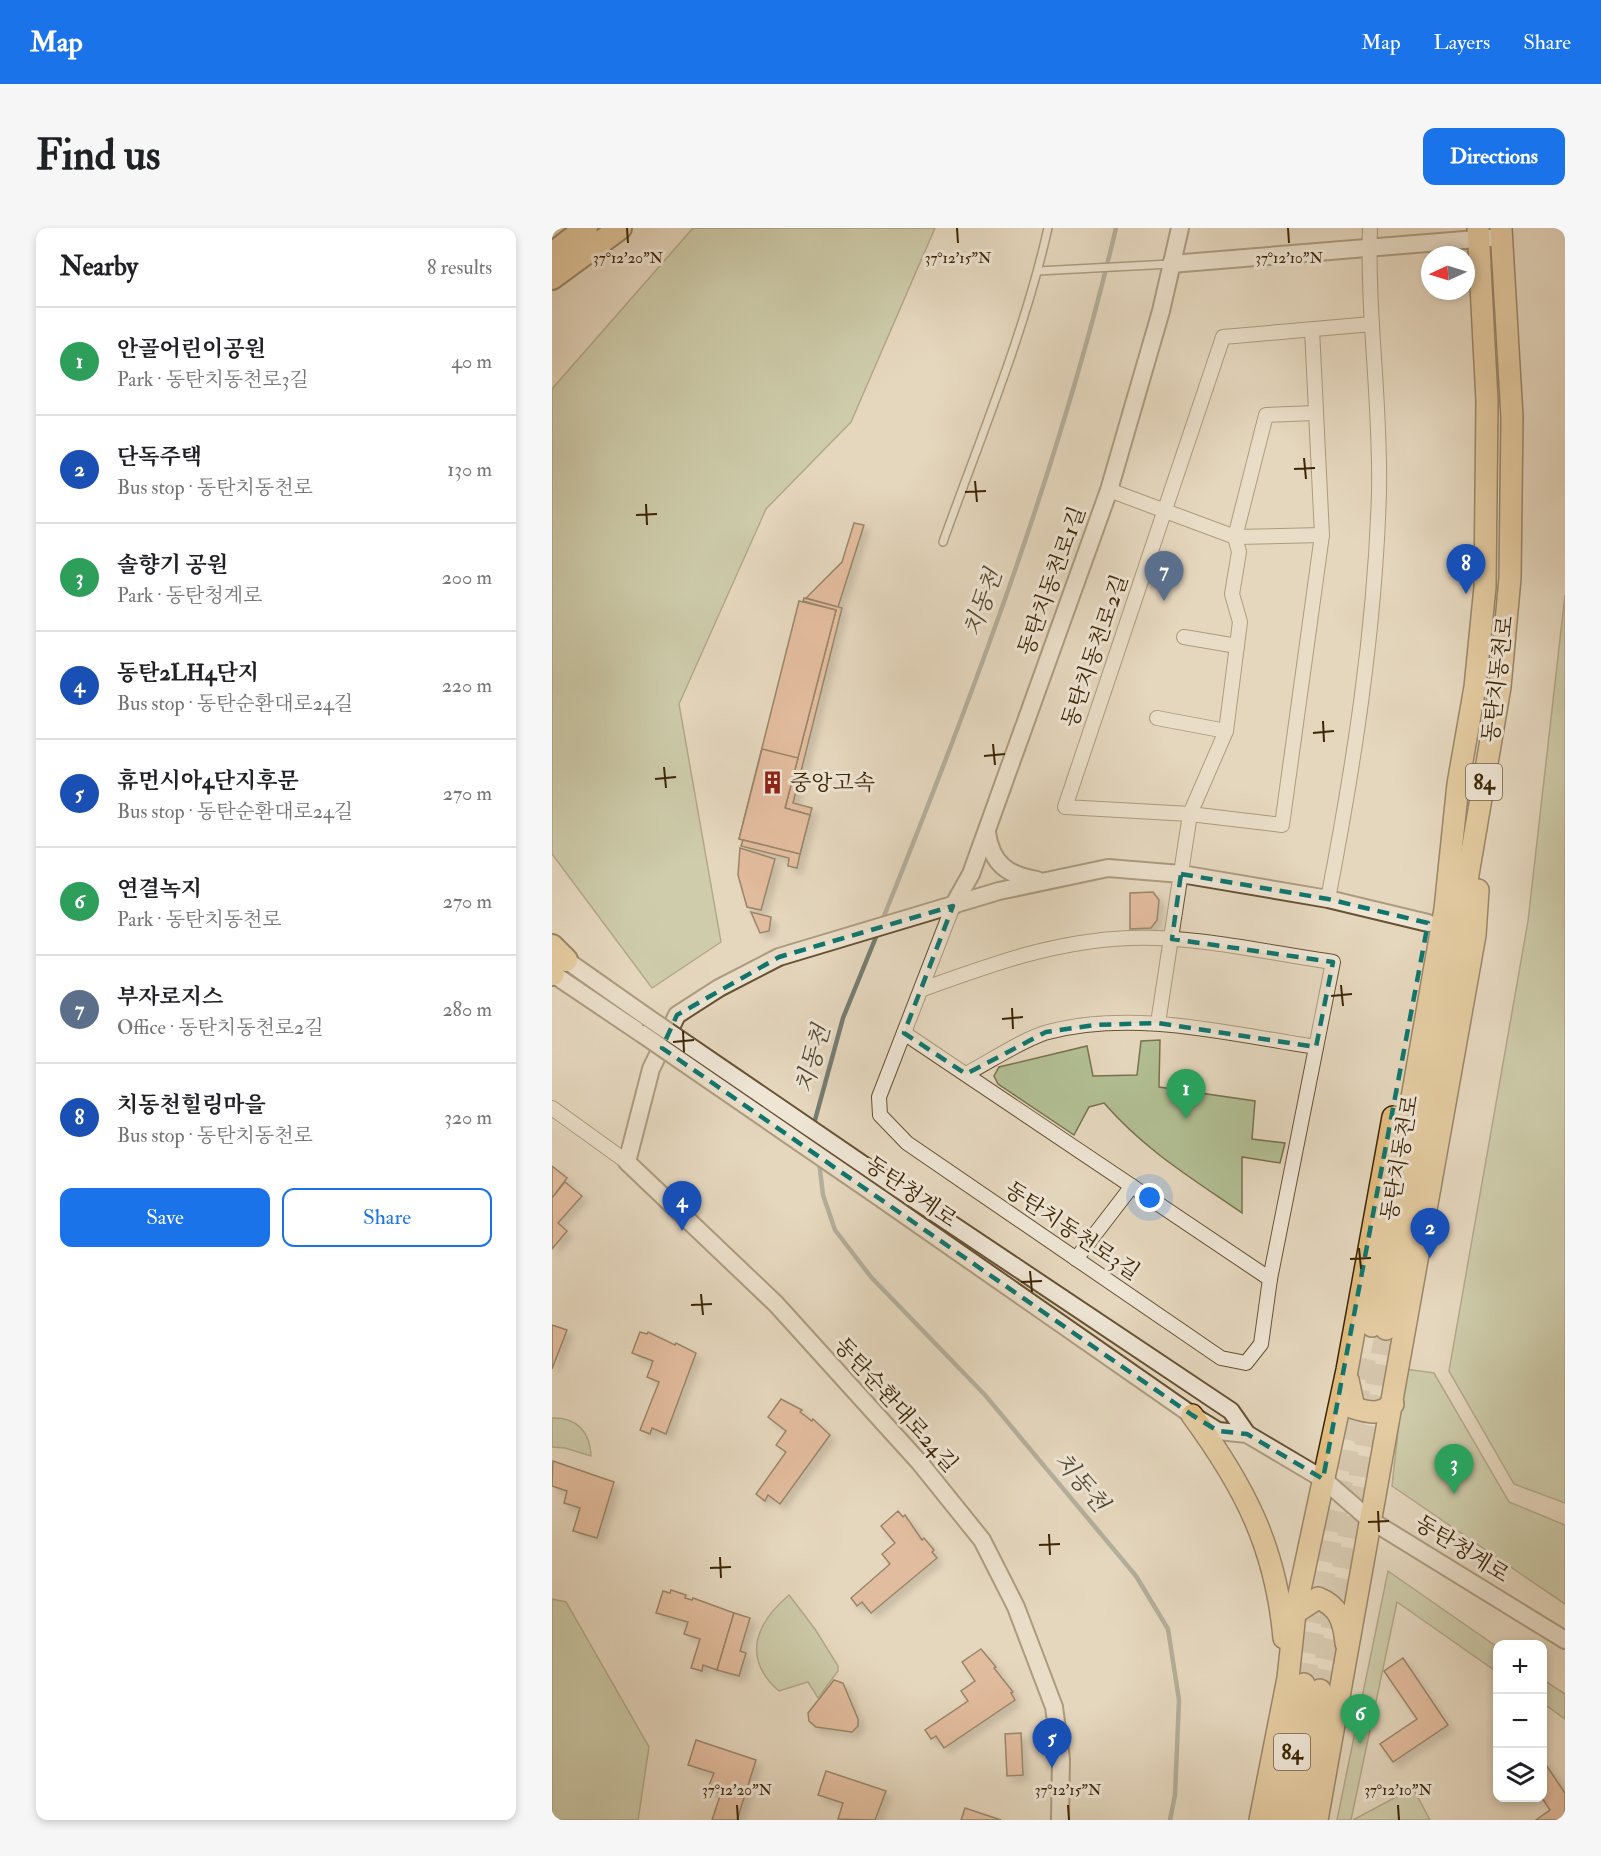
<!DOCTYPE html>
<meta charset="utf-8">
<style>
:root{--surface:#fff;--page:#f6f6f6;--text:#202124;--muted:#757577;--line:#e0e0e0;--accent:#1a73e8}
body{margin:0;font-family:"IM FELL Double Pica","Noto Serif KR",serif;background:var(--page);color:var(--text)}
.controls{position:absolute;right:18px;bottom:18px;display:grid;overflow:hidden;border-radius:12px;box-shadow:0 3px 9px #0003}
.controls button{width:54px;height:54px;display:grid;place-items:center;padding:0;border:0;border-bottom:2px solid var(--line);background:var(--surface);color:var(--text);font:30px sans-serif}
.compass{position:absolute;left:869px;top:18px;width:54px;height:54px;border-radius:50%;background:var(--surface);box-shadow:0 3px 9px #0003;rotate:266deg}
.you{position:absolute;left:598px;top:970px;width:21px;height:21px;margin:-15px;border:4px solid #fff;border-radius:50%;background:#1a73e8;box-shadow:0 0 0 9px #1a73e833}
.badge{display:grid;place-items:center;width:39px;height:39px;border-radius:50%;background:var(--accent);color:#fff;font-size:20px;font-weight:700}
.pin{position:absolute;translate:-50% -50px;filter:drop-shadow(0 2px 3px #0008)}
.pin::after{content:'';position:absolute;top:32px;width:21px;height:18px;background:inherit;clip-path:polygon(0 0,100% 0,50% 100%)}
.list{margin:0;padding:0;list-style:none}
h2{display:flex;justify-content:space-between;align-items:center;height:78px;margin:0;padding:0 24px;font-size:26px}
h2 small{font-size:20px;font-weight:400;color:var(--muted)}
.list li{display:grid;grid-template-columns:39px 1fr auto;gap:18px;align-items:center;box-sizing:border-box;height:108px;padding:0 24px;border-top:2px solid var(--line)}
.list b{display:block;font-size:22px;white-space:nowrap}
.list p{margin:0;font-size:20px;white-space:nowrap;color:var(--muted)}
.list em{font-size:20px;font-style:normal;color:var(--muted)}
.actions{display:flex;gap:12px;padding:18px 24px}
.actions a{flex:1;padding:14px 0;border:2px solid var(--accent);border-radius:12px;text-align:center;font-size:21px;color:var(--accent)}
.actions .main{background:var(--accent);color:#fff}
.icon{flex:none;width:33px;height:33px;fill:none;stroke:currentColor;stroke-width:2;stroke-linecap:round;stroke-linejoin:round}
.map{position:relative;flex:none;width:1013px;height:1592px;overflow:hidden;border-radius:12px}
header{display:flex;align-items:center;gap:36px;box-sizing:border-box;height:84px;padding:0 30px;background:var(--accent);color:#fff}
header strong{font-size:28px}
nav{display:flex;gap:33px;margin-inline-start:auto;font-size:21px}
.intro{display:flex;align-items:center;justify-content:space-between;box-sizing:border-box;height:144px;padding:0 36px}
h1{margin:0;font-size:42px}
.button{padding:15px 27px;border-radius:12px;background:var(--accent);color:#fff;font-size:21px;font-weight:700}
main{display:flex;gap:36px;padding:0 36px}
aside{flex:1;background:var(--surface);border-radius:12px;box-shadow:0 3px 9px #0003}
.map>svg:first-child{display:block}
.green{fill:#b2bf94;stroke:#78724c;stroke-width:1.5}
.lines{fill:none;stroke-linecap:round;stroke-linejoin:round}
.stream{stroke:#757d72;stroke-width:4.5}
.building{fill:#dd9c78;stroke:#3d2504;stroke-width:1.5;filter:url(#shadow)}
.primary-tunnel{stroke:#c3b399;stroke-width:21;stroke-dasharray:21 10;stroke-linecap:butt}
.service-casing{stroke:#675232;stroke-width:10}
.minor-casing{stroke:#675232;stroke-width:16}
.tertiary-casing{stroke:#675232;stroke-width:20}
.primary-casing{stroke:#3d2504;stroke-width:24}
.trunk-casing{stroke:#3d2504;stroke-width:26}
.service{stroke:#eee5d5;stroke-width:7}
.minor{stroke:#eee5d5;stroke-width:14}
.tertiary{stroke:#eee5d5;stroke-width:16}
.primary{stroke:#e2bc7f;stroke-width:21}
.trunk{stroke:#e2bc7f;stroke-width:22}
.tertiary-bridge-casing{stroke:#675232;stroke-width:20;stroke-linecap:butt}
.tertiary-bridge{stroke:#eee5d5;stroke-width:16}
.marked{fill:none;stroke:#0f766e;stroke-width:4.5;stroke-dasharray:12 8;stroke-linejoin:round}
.ticks{fill:none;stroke:#3d2504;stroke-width:2}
.labels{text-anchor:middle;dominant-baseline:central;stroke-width:6;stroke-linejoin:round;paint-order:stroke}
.shield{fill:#eee5d5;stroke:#725f43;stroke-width:1.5}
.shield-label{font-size:21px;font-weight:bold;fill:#3d2504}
.street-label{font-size:22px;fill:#3d2504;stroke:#eee5d5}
.poi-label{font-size:22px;fill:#3d2504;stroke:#eee5d5;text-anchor:start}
.water-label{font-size:24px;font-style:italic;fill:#544a32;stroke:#eee5d5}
.ticks-label{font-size:15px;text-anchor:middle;fill:#3d2504;stroke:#eee5d5;stroke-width:6;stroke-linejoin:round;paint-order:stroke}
</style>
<header>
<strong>Map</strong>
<nav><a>Map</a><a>Layers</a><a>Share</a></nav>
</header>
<div class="intro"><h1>Find us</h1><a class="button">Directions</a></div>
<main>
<aside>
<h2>Nearby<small>8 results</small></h2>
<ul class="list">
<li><span class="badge" style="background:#2e9e5b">1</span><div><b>안골어린이공원</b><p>Park · 동탄치동천로3길</p></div><em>40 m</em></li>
<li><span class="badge" style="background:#1a4fb4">2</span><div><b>단독주택</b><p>Bus stop · 동탄치동천로</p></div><em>130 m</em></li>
<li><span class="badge" style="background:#2e9e5b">3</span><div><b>솔향기 공원</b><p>Park · 동탄청계로</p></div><em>200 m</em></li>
<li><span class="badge" style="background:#1a4fb4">4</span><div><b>동탄2LH4단지</b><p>Bus stop · 동탄순환대로24길</p></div><em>220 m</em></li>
<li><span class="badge" style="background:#1a4fb4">5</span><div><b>휴먼시아4단지후문</b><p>Bus stop · 동탄순환대로24길</p></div><em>270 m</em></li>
<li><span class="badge" style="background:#2e9e5b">6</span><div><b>연결녹지</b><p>Park · 동탄치동천로</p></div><em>270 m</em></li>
<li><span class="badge" style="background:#5c6f8a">7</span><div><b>부자로지스</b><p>Office · 동탄치동천로2길</p></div><em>280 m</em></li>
<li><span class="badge" style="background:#1a4fb4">8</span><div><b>치동천힐링마을</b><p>Bus stop · 동탄치동천로</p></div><em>320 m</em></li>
</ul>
<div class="actions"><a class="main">Save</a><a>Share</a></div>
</aside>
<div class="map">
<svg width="1013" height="1592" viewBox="0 0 1013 1592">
<defs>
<filter id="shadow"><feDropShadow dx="5.5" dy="5.5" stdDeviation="3" flood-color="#0004"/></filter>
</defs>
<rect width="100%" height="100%" fill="#e5d7be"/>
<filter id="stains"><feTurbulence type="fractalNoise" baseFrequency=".00333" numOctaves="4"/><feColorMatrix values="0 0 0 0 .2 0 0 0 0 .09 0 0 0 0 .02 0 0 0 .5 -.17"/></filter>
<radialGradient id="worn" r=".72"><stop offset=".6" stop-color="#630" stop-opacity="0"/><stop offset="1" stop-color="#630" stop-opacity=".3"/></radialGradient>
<g class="green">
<path d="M141,0H383L299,194L214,281L127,476L169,714L100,760L0,626V161Z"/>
<path d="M1013,367V1275L962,1256L897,1143L976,693Z"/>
<path d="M608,812L607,859L703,873L700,911L733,915L728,935L690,929V985C638,949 594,923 552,875L537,879L522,907L446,856L442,848L447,839L535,818L541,848L585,847L589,813Z"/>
<path d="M853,1141L882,1145L957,1274L1013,1297V1376L840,1258Z"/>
<path d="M0,1190C25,1189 38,1204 39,1228L13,1220L0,1219Z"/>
<path d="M836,1343L945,1419V1444L845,1374L799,1592H785Z"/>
<path d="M237,1367L263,1401L286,1438V1443L266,1470L256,1454L227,1463C189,1430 204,1395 237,1367Z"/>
<path d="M0,1371L14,1374L97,1519L86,1592H0Z"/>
<path d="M990,1451L1013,1466V1491L991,1475Z"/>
<path d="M861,1560L878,1592H801Z"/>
</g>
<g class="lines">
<g class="stream">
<path d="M330,693C420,470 509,234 564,0"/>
<path d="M263,898V892L291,790L326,704"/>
<path d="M267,933L271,967L283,1002L319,1049L433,1167L584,1348L616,1401L627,1472L623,1567L618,1592"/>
</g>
</g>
<g class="building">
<path d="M302,295L312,297L286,379L254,370L290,334Z"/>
<path d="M252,370L290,380L241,575L260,580L258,587L233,580L284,382L251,373Z"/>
<path d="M247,373L284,382L233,580L258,587L248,626L187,611Z"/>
<path d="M210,521L246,530L233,580L258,587L248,626L187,611Z"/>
<path d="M191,612L248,626L245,640L236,638L237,630L189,618Z"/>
<path d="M188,620L223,631L209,682L195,679L186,647Z"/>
<path d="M601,664L607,672L605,692L599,700L578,701V665Z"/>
<path d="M199,684L219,689L217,703L208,705Z"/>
<path d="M0,938L15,950L0,970Z"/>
<path d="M13,954L30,968L6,995L15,1003L0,1021V970Z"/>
<path d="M0,1097L15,1102L0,1141Z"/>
<path d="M88,1104L95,1106L96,1104L123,1117L124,1115L144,1125L114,1206L100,1200L98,1206L88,1202L107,1154L95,1149L101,1133L80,1125Z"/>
<path d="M229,1171L250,1182L248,1184L260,1193L261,1191L278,1207L228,1276L216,1267L213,1273L204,1266L234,1224L224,1217L234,1203L216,1189Z"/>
<path d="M1,1233L62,1254L45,1310L21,1303L28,1280L12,1275L15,1263L0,1258Z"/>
<path d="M346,1283L351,1289L353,1287L370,1312L372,1310L382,1322L380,1324L385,1330L319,1385L310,1374L305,1378L299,1370L338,1336L330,1326L343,1315L329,1298Z"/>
<path d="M119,1362L134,1367L133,1370L140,1372L141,1370L182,1385L165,1442L151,1437L150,1443L139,1440L148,1411L132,1406L136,1394L104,1385L111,1363L118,1365Z"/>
<path d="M182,1385L198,1390L188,1423L194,1425L187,1448L165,1442Z"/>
<path d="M429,1421L444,1439L442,1440L461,1464L459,1465L463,1472L392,1520L384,1508L379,1511L373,1502L416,1473L409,1463L423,1453L410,1434Z"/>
<path d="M851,1430L896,1497L841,1534L828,1516L865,1491L832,1443Z"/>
<path d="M282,1452L291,1455L306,1491V1498L300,1504L264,1499L257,1493L256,1485Z"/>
<path d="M469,1505L471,1547L455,1548L453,1506Z"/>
<path d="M144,1512L204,1532L185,1592H160L169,1565L156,1560L162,1545L136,1537Z"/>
<path d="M990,1531L1013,1565V1592H984L998,1582L990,1570Z"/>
<path d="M274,1543L334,1563L323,1592L286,1591L291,1575L266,1567Z"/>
<path d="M413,1580L449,1592H409Z"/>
</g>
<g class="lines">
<g class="primary-tunnel">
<path d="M752,1456L814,1128"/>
<path d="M768,1462L834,1101"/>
</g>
<defs>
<g id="service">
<path d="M486,43L618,36"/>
<path d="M391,314C428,210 472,107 496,0"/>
</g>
<g id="minor">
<path d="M760,101L770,307L730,597L638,586L513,579L671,109L820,96"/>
<path d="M557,262L683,309L770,307"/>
<path d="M632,409L685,418"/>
<path d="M605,490L674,503"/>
<path d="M776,671C802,536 823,402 827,264C829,176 815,88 818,0"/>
<path d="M371,761C440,736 503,713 577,710C639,707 718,725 781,734L718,1051L709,1116L694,1135L669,1130L355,915L328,887L327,869L401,678"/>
<path d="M606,795L638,586L674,503L688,394L680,366L687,324L683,309L714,187L764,185"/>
<path d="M352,805L718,1051"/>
<path d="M414,846C437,834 473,810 496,804C583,781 677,806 764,819"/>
<path d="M0,880L75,934"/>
<path d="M524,1031L580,958"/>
</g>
<g id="tertiary">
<path d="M619,36L949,9"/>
<path d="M435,605C440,636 455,647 485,652"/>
<path d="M401,678L419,646L557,262L609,83L628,0"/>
<path d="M14,732L95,789"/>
<path d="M1,746L90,806"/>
<path d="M338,955L679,1183L695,1206"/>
<path d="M327,969L640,1187L666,1203L695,1206L771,1251L818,1292L1013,1412"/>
<path d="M508,1592L509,1531L502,1479L464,1379L430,1312L368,1235L224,1076L75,934L99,841L125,787L167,760L227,729L447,663L556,640L629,646L776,671L876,695"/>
</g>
<g id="primary">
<path d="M820,1098L893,681L906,556L923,459L933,359L935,173L926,0"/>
<path d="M834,1101L897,758L948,459L958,350L960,189L949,0"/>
<path d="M796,1152L802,1180C819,1185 827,1187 841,1176"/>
<path d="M640,1187C693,1259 724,1320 732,1410"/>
<path d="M743,1385L766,1370C787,1378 792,1394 794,1415"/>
<path d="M708,1592L736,1450L743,1385L795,1142L841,889"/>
<path d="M727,1592L752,1456"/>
<path d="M745,1592L768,1462"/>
<path d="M765,1592L923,707L926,662"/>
</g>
<g id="trunk">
<path d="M0,26L34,0"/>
<path d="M0,50L68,0"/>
<path d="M0,718L14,732"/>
<path d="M0,745L1,746"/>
</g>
</defs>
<use href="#service" class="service-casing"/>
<use href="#minor" class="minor-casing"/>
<use href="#tertiary" class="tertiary-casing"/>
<use href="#primary" class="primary-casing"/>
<use href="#trunk" class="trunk-casing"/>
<use href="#service" class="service"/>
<use href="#minor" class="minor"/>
<use href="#tertiary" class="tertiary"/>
<use href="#primary" class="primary"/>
<use href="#trunk" class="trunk"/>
<defs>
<g id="tertiary-bridge">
<path d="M95,789L338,955"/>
<path d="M90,806L327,969"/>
</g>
</defs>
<use href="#tertiary-bridge" class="tertiary-bridge-casing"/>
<use href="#tertiary-bridge" class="tertiary-bridge"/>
</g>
<path d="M0 0H1013V1592H0ZM629,646L776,671L876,695L771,1251L695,1206L666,1203L640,1187L110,820L125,787L227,729L401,678L352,805L414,846L494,804L543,797L606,795L764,819L781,734L620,711Z" fill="#e5d7be" fill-opacity=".55" fill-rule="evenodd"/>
<path class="marked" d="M629,646L776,671L876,695L771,1251L695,1206L666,1203L640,1187L110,820L125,787L227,729L401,678L352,805L414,846L494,804L543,797L606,795L764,819L781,734L620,711Z"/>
<path class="ticks" d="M75,0L76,15M405,0L406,15M736,0L737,15M752,230L754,251M742,241L763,240M423,253L425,274M413,264L434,263M94,276L95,297M84,287L105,286M771,493L772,514M761,505L782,503M441,516L443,537M432,528L453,526M112,539L114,560M103,551L124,549M789,757L791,778M779,768L800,766M460,780L461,801M450,791L471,789M131,803L132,824M121,814L142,812M807,1020L809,1041M798,1031L819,1030M478,1043L480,1064M469,1054L490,1053M149,1066L151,1087M139,1077L160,1076M826,1283L827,1304M816,1294L837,1293M497,1306L498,1327M487,1317L508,1316M168,1329L169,1350M158,1340L179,1339M185,1577L186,1592M516,1577L517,1592M846,1577L847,1592"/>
<defs>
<symbol id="building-bare" viewBox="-9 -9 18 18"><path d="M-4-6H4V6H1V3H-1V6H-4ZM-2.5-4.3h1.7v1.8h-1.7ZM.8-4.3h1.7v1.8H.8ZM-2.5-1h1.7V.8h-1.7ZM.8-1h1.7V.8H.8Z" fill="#8f2418" stroke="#eee5d5" stroke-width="2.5" paint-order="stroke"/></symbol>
</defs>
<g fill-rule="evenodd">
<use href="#building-bare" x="204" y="538" width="33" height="33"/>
</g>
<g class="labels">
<g class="shield">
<rect x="914" y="536" width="36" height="36" rx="4.5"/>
<rect x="722" y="1506" width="36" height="36" rx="4.5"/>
</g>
<g class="shield-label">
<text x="932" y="554">84</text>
<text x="740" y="1524">84</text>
</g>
<g class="street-label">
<text transform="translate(500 353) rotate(-70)">동탄치동천로1길</text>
<text transform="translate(543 423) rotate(-71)">동탄치동천로2길</text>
<text transform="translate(946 451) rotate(-83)">동탄치동천로</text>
<text transform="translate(848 930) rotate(-80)">동탄치동천로</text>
<text transform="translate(359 964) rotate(35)">동탄청계로</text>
<text transform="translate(520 1003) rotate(34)">동탄치동천로3길</text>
<text transform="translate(344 1177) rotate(48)">동탄순환대로24길</text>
<text transform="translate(910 1321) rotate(32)">동탄청계로</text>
</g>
<g class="poi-label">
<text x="238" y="555">중앙고속</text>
</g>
<g class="water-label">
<text transform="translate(431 375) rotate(-70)">치동천</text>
<text transform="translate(261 831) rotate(-74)">치동천</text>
<text transform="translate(529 1254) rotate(50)">치동천</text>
</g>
</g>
<g class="ticks-label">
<text x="76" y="35">37°12'20"N</text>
<text x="406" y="35">37°12'15"N</text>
<text x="737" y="35">37°12'10"N</text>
<text x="185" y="1567">37°12'20"N</text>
<text x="516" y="1567">37°12'15"N</text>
<text x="846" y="1567">37°12'10"N</text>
</g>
<rect width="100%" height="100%" filter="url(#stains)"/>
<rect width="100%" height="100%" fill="url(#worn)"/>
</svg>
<div class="controls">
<button>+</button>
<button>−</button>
<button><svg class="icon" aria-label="layers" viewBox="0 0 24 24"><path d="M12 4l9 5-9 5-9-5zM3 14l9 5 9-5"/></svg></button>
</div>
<svg class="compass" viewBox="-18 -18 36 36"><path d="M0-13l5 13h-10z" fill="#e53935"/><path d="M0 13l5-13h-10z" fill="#757577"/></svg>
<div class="you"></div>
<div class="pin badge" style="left:634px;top:891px;background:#2e9e5b">1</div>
<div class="pin badge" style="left:878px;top:1030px;background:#1a4fb4">2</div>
<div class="pin badge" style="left:902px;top:1266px;background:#2e9e5b">3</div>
<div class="pin badge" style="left:130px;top:1003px;background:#1a4fb4">4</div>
<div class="pin badge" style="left:500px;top:1540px;background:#1a4fb4">5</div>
<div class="pin badge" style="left:808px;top:1516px;background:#2e9e5b">6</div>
<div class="pin badge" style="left:612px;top:373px;background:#5c6f8a">7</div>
<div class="pin badge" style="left:914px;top:366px;background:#1a4fb4">8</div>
</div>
</main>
